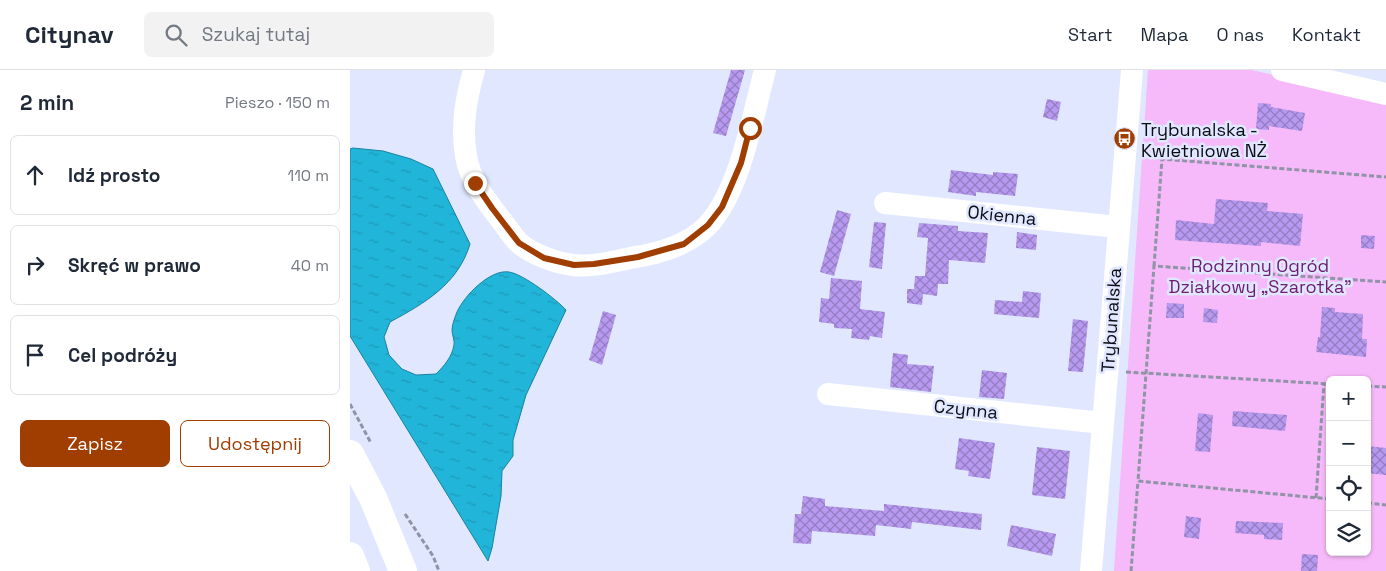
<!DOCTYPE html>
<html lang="pl">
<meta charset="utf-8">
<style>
:root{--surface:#fff;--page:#f2f2f3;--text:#1f2937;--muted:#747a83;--line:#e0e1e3;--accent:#a03d00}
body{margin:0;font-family:"Space Grotesk",sans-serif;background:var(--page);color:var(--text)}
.controls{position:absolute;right:15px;bottom:15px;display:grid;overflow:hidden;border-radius:8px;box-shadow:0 1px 4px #0004}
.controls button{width:45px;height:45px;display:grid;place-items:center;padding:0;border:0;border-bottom:1px solid var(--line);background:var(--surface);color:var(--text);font:25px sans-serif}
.stop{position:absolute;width:15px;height:15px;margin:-11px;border:4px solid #a03d00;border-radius:50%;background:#fff}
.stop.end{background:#a03d00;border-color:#fff;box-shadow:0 1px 5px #0008}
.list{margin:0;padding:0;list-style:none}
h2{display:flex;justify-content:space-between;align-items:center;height:65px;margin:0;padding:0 20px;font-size:21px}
h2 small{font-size:16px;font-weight:400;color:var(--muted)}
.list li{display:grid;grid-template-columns:32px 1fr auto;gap:15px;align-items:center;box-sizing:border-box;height:80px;margin:0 10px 10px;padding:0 10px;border:1px solid var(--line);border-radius:8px}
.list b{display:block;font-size:19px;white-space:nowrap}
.list em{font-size:16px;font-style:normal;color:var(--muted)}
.actions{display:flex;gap:10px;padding:15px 20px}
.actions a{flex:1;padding:11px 0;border:1px solid var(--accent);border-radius:8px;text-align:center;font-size:18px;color:var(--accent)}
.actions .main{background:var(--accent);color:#fff}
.icon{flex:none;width:28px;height:28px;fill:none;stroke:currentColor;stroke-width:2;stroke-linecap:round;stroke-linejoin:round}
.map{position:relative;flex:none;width:1036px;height:501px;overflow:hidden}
header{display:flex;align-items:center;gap:30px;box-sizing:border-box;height:70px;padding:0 25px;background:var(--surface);border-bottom:1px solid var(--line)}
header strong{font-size:24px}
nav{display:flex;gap:28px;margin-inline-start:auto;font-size:18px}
.search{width:350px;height:45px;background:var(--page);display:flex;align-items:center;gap:12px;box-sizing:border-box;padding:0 18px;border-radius:8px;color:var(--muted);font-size:19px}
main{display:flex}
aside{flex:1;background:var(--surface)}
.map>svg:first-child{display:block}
.green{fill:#f6b9f9;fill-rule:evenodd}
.water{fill:url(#water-ripples);stroke:#1a829e}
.building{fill:url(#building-cross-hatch)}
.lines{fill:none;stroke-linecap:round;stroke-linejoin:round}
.path{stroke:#8f94a6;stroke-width:3;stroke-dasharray:5 2.5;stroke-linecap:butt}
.minor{stroke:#fff;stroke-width:22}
.major{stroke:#fff;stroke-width:28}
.route{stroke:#a03d00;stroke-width:6}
.labels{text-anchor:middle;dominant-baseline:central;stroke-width:5;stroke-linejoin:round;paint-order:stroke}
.poi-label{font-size:18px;fill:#0a0c14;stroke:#e0e7ff;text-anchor:start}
.street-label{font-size:18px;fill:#0a0c14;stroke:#e0e7ff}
.park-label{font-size:18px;fill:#6d1c72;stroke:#e0e7ff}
</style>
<header>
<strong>Citynav</strong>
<div class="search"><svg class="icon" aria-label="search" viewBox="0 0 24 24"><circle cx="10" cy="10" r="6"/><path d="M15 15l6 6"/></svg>Szukaj tutaj</div>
<nav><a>Start</a><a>Mapa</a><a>O nas</a><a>Kontakt</a></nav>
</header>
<main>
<aside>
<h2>2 min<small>Pieszo · 150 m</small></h2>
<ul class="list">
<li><svg class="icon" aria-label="ahead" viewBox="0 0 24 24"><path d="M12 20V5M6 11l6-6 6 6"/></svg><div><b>Idź prosto</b></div><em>110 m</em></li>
<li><svg class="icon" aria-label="right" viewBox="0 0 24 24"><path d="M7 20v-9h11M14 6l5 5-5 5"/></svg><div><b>Skręć w prawo</b></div><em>40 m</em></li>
<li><svg class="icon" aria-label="arrive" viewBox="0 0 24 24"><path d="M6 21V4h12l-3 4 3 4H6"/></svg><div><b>Cel podróży</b></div></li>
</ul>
<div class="actions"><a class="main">Zapisz</a><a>Udostępnij</a></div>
</aside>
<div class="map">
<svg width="1036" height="501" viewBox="0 0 1036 501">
<defs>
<pattern id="water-ripples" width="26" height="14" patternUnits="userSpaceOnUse" patternTransform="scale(1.25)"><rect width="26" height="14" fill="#21b5d9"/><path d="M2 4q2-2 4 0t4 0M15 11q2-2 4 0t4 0" fill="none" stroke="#1c9ab9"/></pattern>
<pattern id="building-cross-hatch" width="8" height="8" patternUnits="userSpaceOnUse" patternTransform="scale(1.25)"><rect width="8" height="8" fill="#b79af0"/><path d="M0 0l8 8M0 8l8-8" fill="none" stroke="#937cc1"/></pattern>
</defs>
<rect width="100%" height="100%" fill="#e0e7ff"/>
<path class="green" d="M798,0H902L1036,32V501H764ZM980,310H1017V482H980Z"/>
<path class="water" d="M3,78L33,81L61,89L83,99L120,174C108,214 75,233 40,252L34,267L39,285L52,299L66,305L86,304C94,296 102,287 104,275C105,271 102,265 102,260C102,255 105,247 107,242C114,226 140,199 159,202C173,204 206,229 216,240L176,325L163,370V386L152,401L151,426L142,478L138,491L0,266V79Z"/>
<g class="building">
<path d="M381,0H395L376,66L363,63Z"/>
<path d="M697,29L711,32L707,51L693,47Z"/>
<path d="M908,33L921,34V37L955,43L952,61L919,56V60L906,59Z"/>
<path d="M601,100L643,105V102L668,104L665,126L626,122V126L598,122Z"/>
<path d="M866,129L918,133L917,141L953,144L950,176L911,172V176L825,170L826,150L864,154Z"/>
<path d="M487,140L501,144L484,206L470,202Z"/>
<path d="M524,152L536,153L532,199L519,197Z"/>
<path d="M569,153L608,156V161L638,163L635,193L599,190L598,214H588L587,226L573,224L572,235L557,233V219H564L565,206H575L578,168L567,167Z"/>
<path d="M667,162L687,165L686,180L666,178Z"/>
<path d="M1011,165L1025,166L1024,179L1011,178Z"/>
<path d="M481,208L512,211L510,239L535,242L532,268L520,266L519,270L501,268L502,259L484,258V254L469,252L471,228L479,229Z"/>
<path d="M673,221L691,223L689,248L644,244L645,230L672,232Z"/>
<path d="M817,233L834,234V248H816Z"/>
<path d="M972,237L985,238V242L1013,244L1012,269H1017L1016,287L966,282L968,267H970Z"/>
<path d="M854,238L868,240L867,253L853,252Z"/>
<path d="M253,241L266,245L252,295L239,290Z"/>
<path d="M723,249L738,251L733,302L718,301Z"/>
<path d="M543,283L558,285L557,294L584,296L581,322L540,317Z"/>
<path d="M632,300L657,303L654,329L629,327Z"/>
<path d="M883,341L937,345L935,361L882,356Z"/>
<path d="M848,343L863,345L860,382L845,381Z"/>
<path d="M609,368L645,373L640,409L618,406L619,401L605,399Z"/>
<path d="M1017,376L1036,378V405L1017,403Z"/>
<path d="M687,377L720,381L715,429L682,425Z"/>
<path d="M453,426L475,429V436L534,441V434L632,444L631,460L562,452L561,459L526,455L525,466L462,461L461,474L443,473L445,444H451Z"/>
<path d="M836,446L851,448L849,469L834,467Z"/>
<path d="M886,451L933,453L932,470L914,469V465L885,463Z"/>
<path d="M661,455L706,464L702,486L657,476Z"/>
<path d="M952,484L968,485L967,501H951Z"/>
</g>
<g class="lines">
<g class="path">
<path d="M804,196L812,89L1036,107"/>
<path d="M776,302L980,314"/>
<path d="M1017,316L1036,317"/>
<path d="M0,334L21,373"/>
<path d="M966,428L974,313"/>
<path d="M980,429L788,411L804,196L1036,212"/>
<path d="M1017,433L1036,435"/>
<path d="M55,444L83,486L89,501"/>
<path d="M781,501L788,411"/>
</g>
<g class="minor">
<path d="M124,0C116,29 111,55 116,86C120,112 139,134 154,154C159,160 163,167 168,172C181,184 206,193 223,195C242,197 262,192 280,188C307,184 338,176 358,155C390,121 403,45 415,0"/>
<path d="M932,0L1036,24"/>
<path d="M535,133L768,157"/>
<path d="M478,324L753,353"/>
<path d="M741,501L782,0"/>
</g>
<g class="major">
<path d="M0,384L23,428L53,501"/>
<path d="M0,486L6,501"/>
</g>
</g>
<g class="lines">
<path class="route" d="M125,113L142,138L169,173L194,188L224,195L244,194L288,187L334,174L358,155L372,137L391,93L400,58"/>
</g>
<defs>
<symbol id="bus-disc" viewBox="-11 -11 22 22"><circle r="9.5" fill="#a03d00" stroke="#e0e7ff"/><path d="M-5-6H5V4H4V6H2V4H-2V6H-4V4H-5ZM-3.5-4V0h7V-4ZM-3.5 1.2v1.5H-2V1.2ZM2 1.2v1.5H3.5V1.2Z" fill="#fff"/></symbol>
</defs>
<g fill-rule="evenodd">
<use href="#bus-disc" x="762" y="56" width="25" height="25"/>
</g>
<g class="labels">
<g class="poi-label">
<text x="791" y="59">Trybunalska -<tspan x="791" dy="21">Kwietniowa NŻ</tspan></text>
</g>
<g class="street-label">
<text transform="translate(652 145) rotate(6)">Okienna</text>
<text transform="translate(761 250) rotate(-86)">Trybunalska</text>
<text transform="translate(616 339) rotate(6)">Czynna</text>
</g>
<g class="park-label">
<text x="910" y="195">Rodzinny Ogród<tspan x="910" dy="21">Działkowy „Szarotka”</tspan></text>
</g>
</g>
</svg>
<div class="controls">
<button>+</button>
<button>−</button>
<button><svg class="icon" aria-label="locate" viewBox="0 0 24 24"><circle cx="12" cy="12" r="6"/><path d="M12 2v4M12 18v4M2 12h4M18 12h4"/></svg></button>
<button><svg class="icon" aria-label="layers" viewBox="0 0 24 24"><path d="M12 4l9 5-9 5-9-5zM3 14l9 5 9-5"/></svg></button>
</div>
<div class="stop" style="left:400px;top:58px"></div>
<div class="stop end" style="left:125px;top:113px"></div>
</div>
</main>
